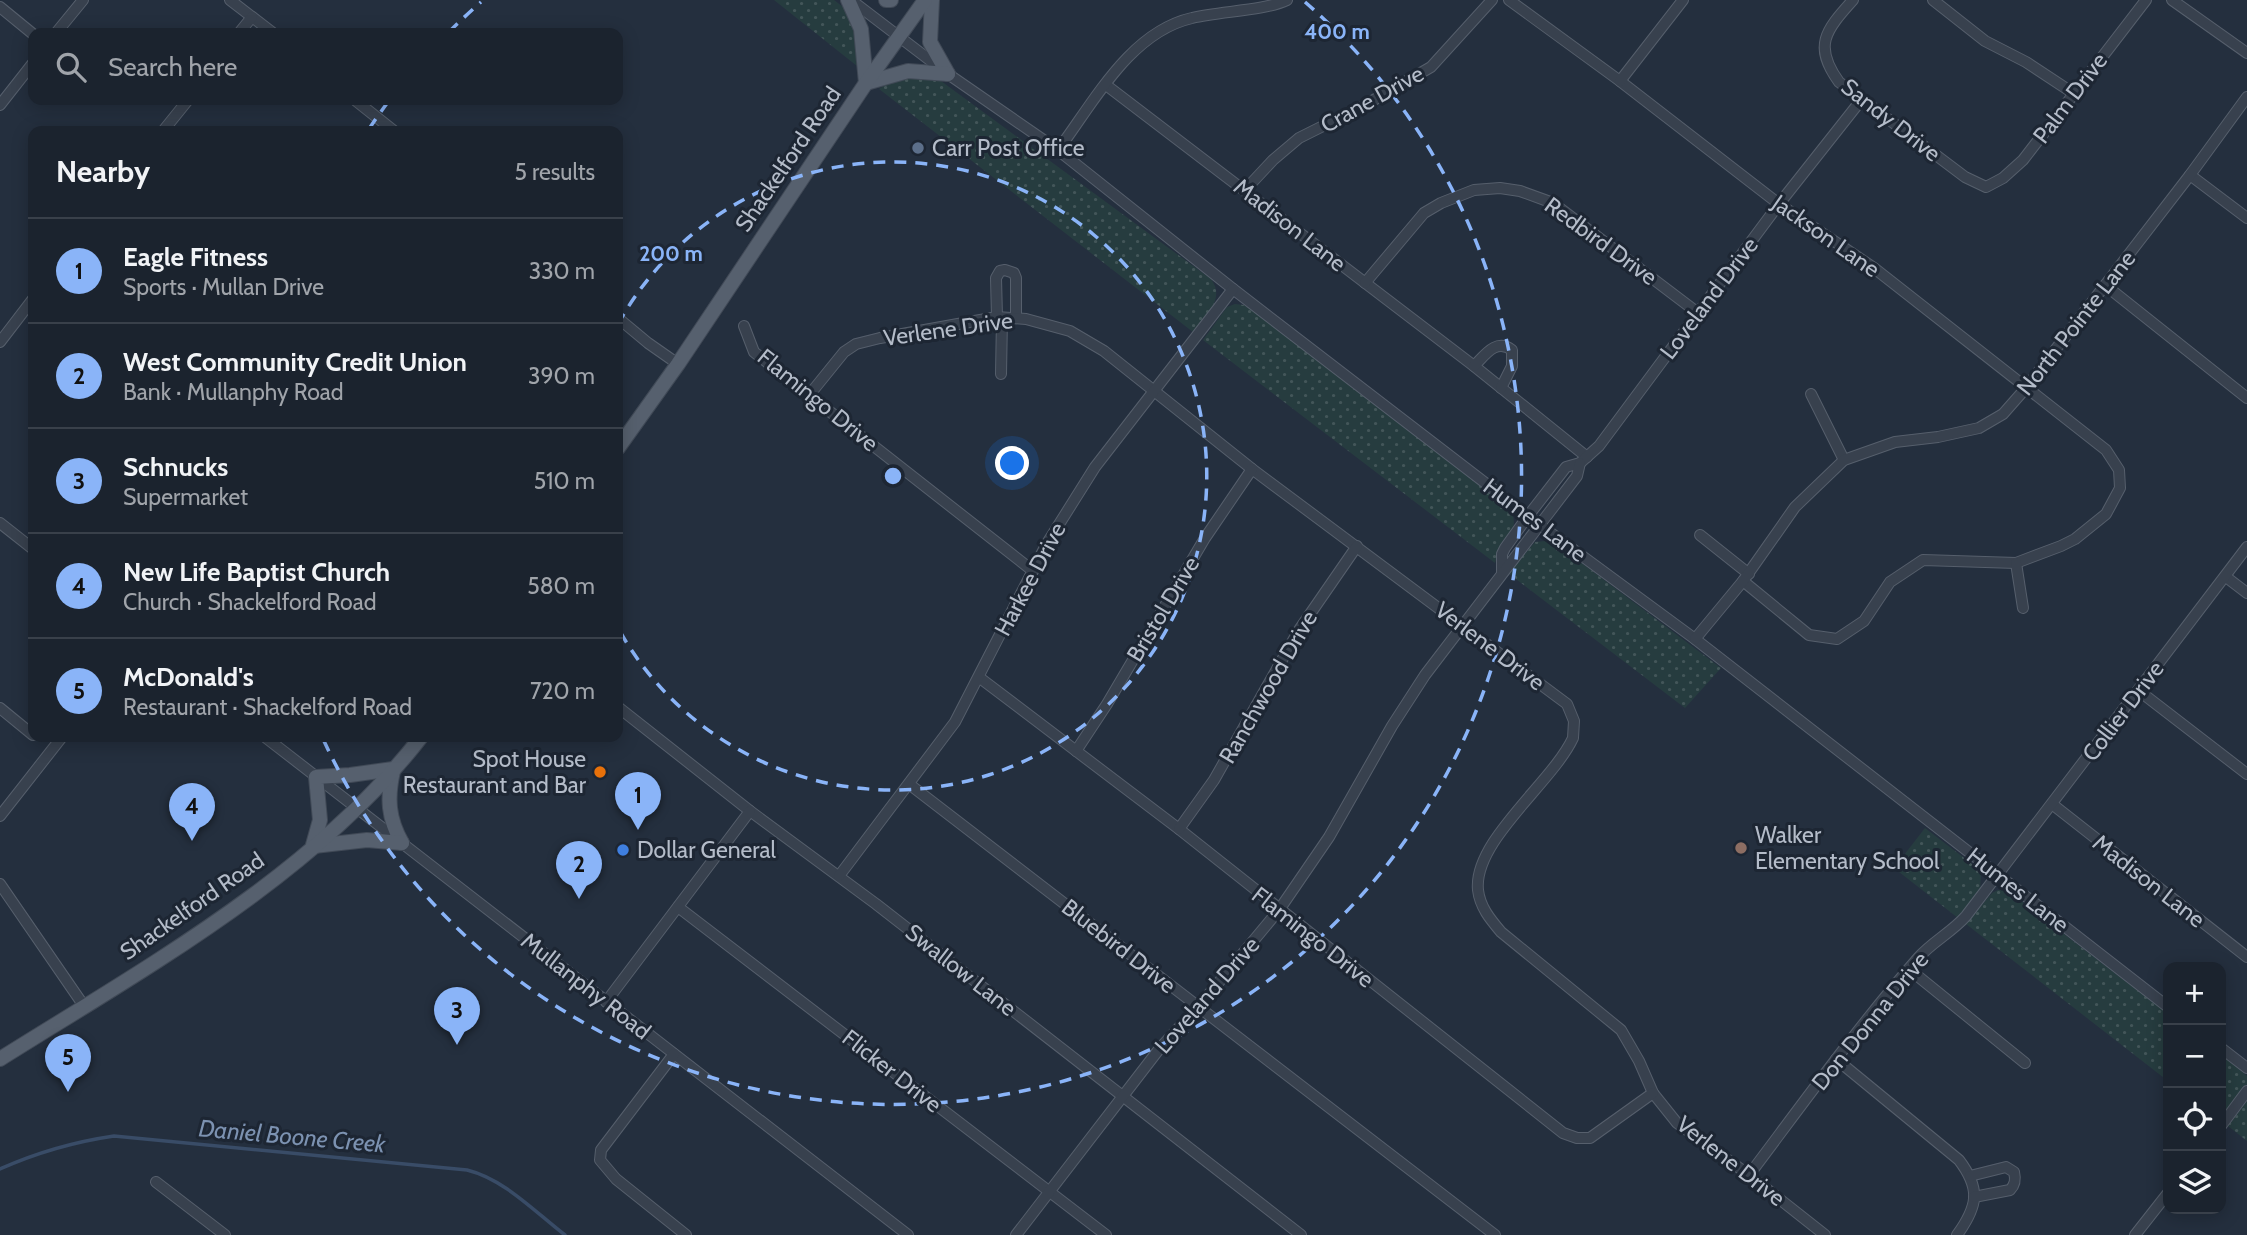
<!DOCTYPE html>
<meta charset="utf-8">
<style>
:root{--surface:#1b232e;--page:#282f3a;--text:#f1f3f6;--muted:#a0a4aa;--line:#39404a;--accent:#8ab4f8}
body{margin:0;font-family:Cabin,sans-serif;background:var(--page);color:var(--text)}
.controls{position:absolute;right:21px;bottom:21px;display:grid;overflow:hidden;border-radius:14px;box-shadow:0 4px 18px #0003}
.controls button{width:63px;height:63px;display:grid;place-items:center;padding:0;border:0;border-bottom:2px solid var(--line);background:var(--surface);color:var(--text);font:35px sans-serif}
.you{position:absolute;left:1013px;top:464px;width:24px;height:24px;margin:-18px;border:5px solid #fff;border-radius:50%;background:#1a73e8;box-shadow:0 0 0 10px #1a73e833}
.badge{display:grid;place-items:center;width:46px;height:46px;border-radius:50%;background:var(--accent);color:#111;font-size:23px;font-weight:700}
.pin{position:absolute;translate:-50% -58px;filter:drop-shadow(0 2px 4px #0008)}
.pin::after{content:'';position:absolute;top:37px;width:24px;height:21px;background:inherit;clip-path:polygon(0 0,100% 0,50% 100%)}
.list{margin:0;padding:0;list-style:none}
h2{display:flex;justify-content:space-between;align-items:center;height:91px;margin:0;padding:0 28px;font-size:30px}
h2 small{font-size:23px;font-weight:400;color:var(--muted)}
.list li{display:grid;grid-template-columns:46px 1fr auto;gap:21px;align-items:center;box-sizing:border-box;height:105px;padding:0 28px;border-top:2px solid var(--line)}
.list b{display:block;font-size:26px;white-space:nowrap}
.list p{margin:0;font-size:23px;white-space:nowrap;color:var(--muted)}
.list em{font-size:23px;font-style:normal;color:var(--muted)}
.icon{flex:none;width:38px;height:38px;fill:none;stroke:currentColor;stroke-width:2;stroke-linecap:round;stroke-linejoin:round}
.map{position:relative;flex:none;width:2247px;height:1235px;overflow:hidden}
.search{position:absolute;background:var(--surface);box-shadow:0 4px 18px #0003;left:28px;top:28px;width:595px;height:77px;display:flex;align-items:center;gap:18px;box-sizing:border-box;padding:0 24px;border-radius:14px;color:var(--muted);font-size:26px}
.panel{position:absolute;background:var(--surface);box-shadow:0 4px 18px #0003;left:28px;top:126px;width:595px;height:616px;border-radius:14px}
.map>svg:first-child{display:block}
.grass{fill:url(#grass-dots)}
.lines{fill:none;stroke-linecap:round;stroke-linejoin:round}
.stream{stroke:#394c67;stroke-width:3.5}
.minor-casing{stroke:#565f6c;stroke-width:12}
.major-casing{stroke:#414a57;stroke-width:16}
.minor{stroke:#38414e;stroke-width:10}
.major{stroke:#56606e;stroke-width:14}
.ring{fill:none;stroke:#8ab4f8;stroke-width:3.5;stroke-dasharray:12 9}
.service-dot{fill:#5c6f8a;stroke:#1d2633;stroke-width:2.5}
.food-dot{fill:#e8710a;stroke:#1d2633;stroke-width:2.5}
.education-dot{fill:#8d6e63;stroke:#1d2633;stroke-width:2.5}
.shop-dot{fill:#3f7fe0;stroke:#1d2633;stroke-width:2.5}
.labels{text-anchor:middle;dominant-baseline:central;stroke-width:6;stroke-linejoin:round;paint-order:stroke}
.street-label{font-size:23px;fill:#b4bcc9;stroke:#1d2633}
.poi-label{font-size:23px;fill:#b4bcc9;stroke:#1d2633;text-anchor:start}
.water-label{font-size:24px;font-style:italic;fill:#7c92b1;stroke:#1d2633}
.centre{fill:#8ab4f8;stroke:#1d2633;stroke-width:3.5}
.ring-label{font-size:21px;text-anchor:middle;font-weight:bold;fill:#8ab4f8;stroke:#1d2633;stroke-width:6;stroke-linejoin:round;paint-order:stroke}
</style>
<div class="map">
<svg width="2247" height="1235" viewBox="0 0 2247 1235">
<defs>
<pattern id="grass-dots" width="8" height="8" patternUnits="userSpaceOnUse" patternTransform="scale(1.75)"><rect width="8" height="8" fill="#263c3f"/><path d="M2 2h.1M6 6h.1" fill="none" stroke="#435659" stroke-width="1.8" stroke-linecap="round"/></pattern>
</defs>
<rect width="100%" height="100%" fill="#242f3e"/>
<g class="grass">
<path d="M774,0H834L851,13L862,58L857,66Z"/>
<path d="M931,76L941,81L1211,279C1226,299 1205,316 1193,332L879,89L895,78Z"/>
<path d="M1235,304L1244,305L1252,310L1511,510C1521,533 1502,541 1495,563L1203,340L1227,307Z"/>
<path d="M1545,541L1555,543L1721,668L1685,708L1508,573L1535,542Z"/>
<path d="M1925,828L1976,867L1981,874L1980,890L1958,918L1894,868Z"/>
<path d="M1998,890H2005L2012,894L2168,1014V1081L1966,924L1992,893Z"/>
<path d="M2221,1054L2247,1076V1084L2221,1120Z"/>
<path d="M2247,1101V1141L2228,1126Z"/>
</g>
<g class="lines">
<path class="stream" d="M0,1169C38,1152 73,1142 114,1136L467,1170C504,1179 535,1212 565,1235"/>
<defs>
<g id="minor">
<path d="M230,0L273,33"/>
<path d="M851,0L948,74L1058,150L1233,289L1540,525L1695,639L2168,1007"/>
<path d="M1509,0L1620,81L1779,204L1874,268L2106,450L2119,470L2120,488L2106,514L2075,539L2061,546L2016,563L1923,560L1890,582L1864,621L1837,639L1809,635L1743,581"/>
<path d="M1853,0C1825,31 1813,46 1839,82L1965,177L1986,187L2003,178L2023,160L2146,0"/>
<path d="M1933,0L1985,41L2026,62L2073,93"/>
<path d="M2172,0L2247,53"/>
<path d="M0,7L33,34"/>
<path d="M56,33L83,0"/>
<path d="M239,33L252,17"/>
<path d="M1620,81L1683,0"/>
<path d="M1106,85L1474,366L1587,457"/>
<path d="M355,100L394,131"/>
<path d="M0,105L33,63"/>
<path d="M163,131L188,100"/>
<path d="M1058,150C1094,102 1130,32 1192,18C1220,11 1264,11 1287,0"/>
<path d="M2190,175L2247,218"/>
<path d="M1245,190L1273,160L1299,138L1365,105L1431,67L1492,0"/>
<path d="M1365,283L1424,213L1441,203L1474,190L1500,188L1520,191L1553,203L1698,313"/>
<path d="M2105,285L2247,398"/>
<path d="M997,317L996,278L1000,271L1005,270L1014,273L1016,278V318"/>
<path d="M618,318L648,343L678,364"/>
<path d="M744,326L754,352L1033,571"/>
<path d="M0,342L33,299"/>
<path d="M1474,366C1485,355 1496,338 1512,350V366L1501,388"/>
<path d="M1001,374L1002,318"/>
<path d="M810,394L844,352L856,344L880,338L997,317L1026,319L1070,331L1104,351L1252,469L1567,704L1574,721L1573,738C1552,783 1473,841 1478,890C1480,907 1490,919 1501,932L1621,1030L1639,1061L1653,1093L1677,1123L1749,1175L1825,1235"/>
<path d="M1811,394L1844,460"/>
<path d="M0,523L33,549"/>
<path d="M1700,535L1749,574"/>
<path d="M2016,563L2023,608"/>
<path d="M1502,573V554L1505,548L1528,516L1566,467L1580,463L1599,446L1779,204L1862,99"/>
<path d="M2226,577L2247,593"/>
<path d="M1695,639L1743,581L1795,507L1844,460L1895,442L1938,437L1979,428L2003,414L2025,389L2190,175L2247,97"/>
<path d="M980,678L1179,829L1563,1133L1577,1138H1590L1653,1093"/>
<path d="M2138,690L2247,774"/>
<path d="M618,707L750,811L876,904L1301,1235"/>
<path d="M0,708L33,735"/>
<path d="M265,737L908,1235"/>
<path d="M1076,751L1107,704L1205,538L1252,469"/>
<path d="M909,784L1495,1235"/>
<path d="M2052,804L2247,957"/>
<path d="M0,816L62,737"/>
<path d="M1179,829L1214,780L1299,630L1357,546"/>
<path d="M839,876L955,722L1046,545L1095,467L1233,289"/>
<path d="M0,884L84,1006"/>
<path d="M678,907L1106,1235"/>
<path d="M1909,969L2025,1063"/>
<path d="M606,1002L750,811"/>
<path d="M2221,1048L2247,1068"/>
<path d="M674,1054L601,1150L600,1160L616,1179L686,1235"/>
<path d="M1836,1059L1959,1160C1981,1189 1978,1206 1957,1235"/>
<path d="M2221,1126L2247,1091"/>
<path d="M1749,1175C1804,1102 1858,1027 1918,958C1932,942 1952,932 1966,916L2247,547"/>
<path d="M1970,1176L2006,1167L2014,1172C2016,1180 2015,1185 2010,1190L1974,1197"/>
<path d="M156,1182L225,1235"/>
<path d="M1016,1235L1160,1048L1199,1006L1279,910L1329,837L1392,726L1425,675L1577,476L1580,463"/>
<path d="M2135,1235L2168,1193"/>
</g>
<g id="major">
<path d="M848,0L861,29L866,83"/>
<path d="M886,0H891"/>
<path d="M932,0L930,42L948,74"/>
<path d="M866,83L908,71L948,74"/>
<path d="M618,448L678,364L866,83L925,0"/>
<path d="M393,771C387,798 388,818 402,843"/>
<path d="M313,845L320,820L316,777L350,775L393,769"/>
<path d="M314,846L367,840L402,843"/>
<path d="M0,1059C145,968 315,874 421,737"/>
</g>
</defs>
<use href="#minor" class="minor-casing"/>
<use href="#major" class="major-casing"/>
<use href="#minor" class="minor"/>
<use href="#major" class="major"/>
</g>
<g class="ring">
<path d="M618 324A314 314 0 1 1 618 628"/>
<path d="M369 129A628 628 0 0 1 388 102M449 32A628 628 0 0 1 481 2M1305 2A628 628 0 1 1 324 741"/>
</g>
<circle class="service-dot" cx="918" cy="148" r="7"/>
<circle class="food-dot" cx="600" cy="772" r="7"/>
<circle class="education-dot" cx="1741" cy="848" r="7"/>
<circle class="shop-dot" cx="623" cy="850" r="7"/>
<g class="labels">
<g class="street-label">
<text transform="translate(2070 98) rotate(-53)">Palm Drive</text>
<text transform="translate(1372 99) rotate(-29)">Crane Drive</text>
<text transform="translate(1891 120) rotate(38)">Sandy Drive</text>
<text transform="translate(788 159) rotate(-56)">Shackelford Road</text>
<text transform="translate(1290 225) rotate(38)">Madison Lane</text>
<text transform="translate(1826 236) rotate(35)">Jackson Lane</text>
<text transform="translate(1601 241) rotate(36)">Redbird Drive</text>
<text transform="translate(1709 298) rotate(-53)">Loveland Drive</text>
<text transform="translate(2076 323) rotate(-52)">North Pointe Lane</text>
<text transform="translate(948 329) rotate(-8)">Verlene Drive</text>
<text transform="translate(818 400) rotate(39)">Flamingo Drive</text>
<text transform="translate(1535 520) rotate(37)">Humes Lane</text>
<text transform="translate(1030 579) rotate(-62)">Harkee Drive</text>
<text transform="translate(1163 609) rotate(-59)">Bristol Drive</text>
<text transform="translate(1490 646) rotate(37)">Verlene Drive</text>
<text transform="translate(1268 687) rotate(-60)">Ranchwood Drive</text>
<text transform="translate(2123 711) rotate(-53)">Collier Drive</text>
<text transform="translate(2149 881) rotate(38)">Madison Lane</text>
<text transform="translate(2018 890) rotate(38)">Humes Lane</text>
<text transform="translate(192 906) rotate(-35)">Shackelford Road</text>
<text transform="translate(1313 937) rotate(38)">Flamingo Drive</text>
<text transform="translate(1119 946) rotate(38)">Bluebird Drive</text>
<text transform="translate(961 970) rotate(38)">Swallow Lane</text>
<text transform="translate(586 986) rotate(38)">Mullanphy Road</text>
<text transform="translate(1207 995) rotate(-49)">Loveland Drive</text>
<text transform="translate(1870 1021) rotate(-51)">Don Donna Drive</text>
<text transform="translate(892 1071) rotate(38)">Flicker Drive</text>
<text transform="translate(1731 1161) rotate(38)">Verlene Drive</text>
</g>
<g class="poi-label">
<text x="932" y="148">Carr Post Office</text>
<text x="586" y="759" text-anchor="end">Spot House<tspan x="586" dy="26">Restaurant and Bar</tspan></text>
<text x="1755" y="835">Walker<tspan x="1755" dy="26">Elementary School</tspan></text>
<text x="637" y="850">Dollar General</text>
</g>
<g class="water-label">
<text transform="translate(292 1136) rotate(5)">Daniel Boone Creek</text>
</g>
</g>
<circle cx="893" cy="476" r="10" class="centre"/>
<g class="ring-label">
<text x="1337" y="39">400 m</text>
<text x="671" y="261">200 m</text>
</g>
</svg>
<div class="controls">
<button>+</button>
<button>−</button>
<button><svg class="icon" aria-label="locate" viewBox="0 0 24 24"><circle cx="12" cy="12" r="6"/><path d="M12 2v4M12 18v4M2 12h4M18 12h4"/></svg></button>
<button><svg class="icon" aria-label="layers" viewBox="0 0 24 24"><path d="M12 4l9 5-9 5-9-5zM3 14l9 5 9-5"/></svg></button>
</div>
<div class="you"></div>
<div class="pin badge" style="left:638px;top:830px">1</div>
<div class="pin badge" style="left:579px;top:899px">2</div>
<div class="pin badge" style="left:457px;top:1045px">3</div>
<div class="pin badge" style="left:192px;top:841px">4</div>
<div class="pin badge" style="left:68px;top:1092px">5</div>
<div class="search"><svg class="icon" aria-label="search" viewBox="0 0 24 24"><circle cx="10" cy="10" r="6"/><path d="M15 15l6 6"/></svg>Search here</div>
<section class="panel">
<h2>Nearby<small>5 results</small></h2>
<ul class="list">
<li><span class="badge">1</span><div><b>Eagle Fitness</b><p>Sports · Mullan Drive</p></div><em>330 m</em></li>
<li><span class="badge">2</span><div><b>West Community Credit Union</b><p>Bank · Mullanphy Road</p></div><em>390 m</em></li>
<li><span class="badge">3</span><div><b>Schnucks</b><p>Supermarket</p></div><em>510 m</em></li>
<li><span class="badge">4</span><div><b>New Life Baptist Church</b><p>Church · Shackelford Road</p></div><em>580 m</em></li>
<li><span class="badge">5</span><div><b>McDonald's</b><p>Restaurant · Shackelford Road</p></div><em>720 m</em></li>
</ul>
</section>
</div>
